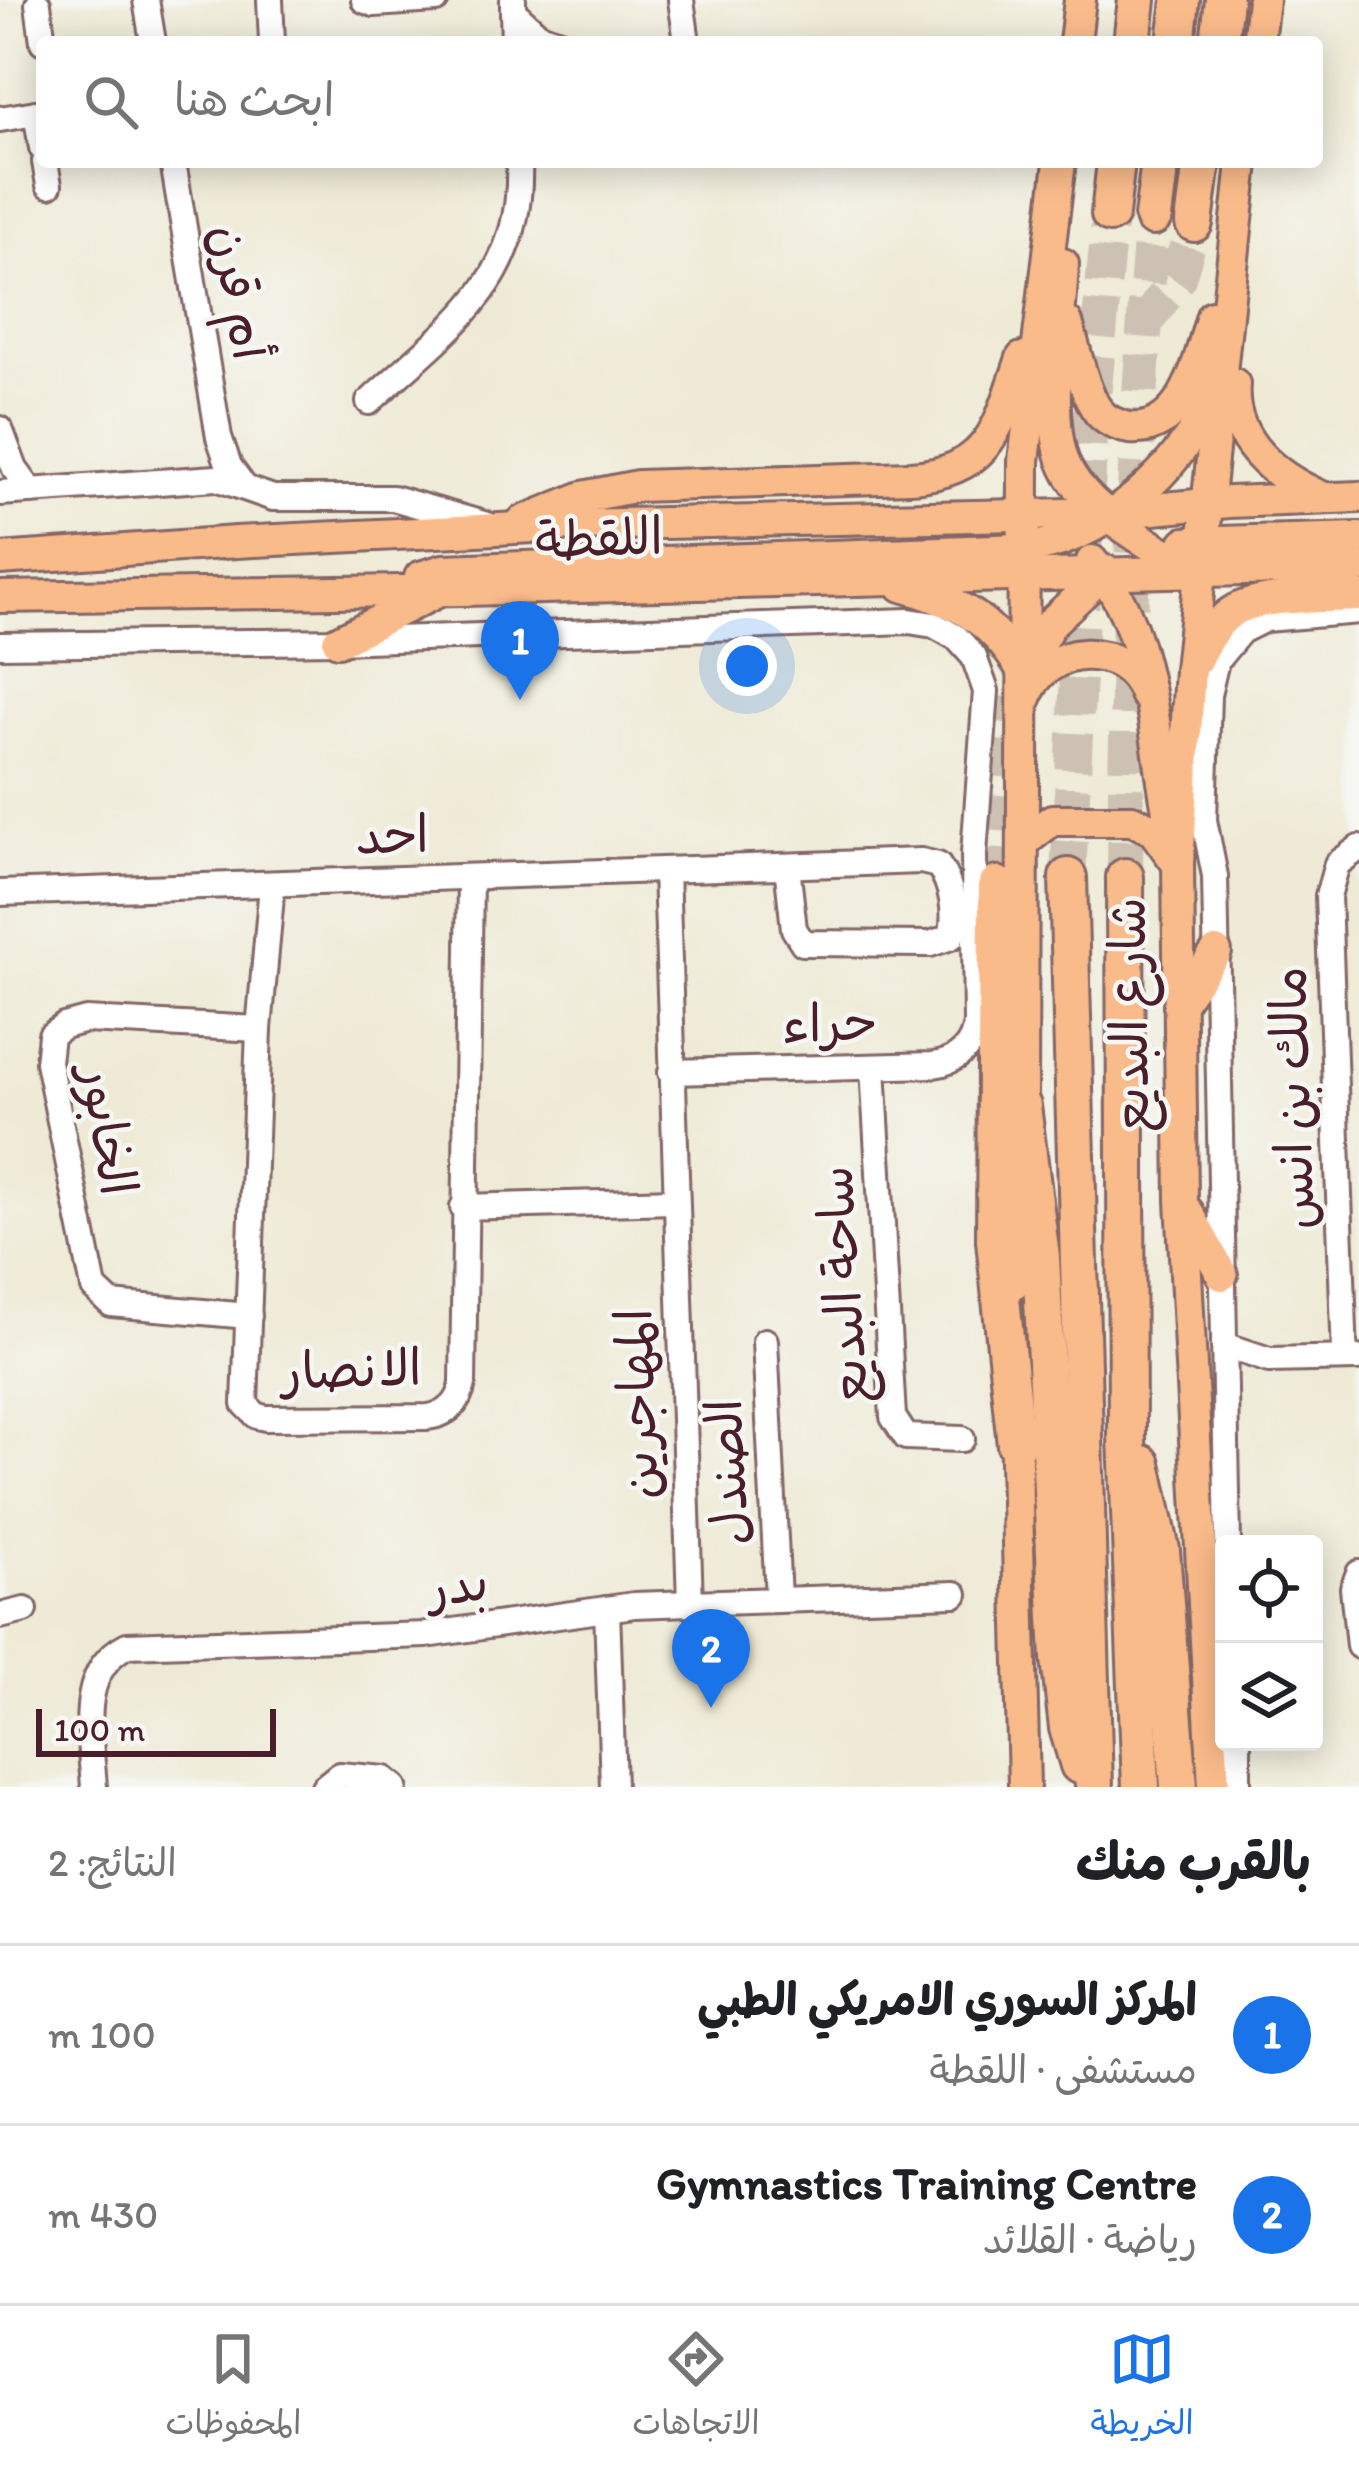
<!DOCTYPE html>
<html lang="ar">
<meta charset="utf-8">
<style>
:root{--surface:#fff;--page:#f2f2f2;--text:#202124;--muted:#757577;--line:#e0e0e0;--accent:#1a73e8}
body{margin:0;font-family:Itim,"Playpen Sans Arabic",sans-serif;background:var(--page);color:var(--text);direction:rtl}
.controls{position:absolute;right:36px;bottom:36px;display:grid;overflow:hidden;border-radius:12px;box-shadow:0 6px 30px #0003}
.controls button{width:108px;height:108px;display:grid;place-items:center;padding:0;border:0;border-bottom:3px solid var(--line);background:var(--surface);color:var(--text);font:60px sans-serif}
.scale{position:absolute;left:36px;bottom:30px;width:240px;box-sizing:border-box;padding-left:12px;border:6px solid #4a1f2b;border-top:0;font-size:33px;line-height:42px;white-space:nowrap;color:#4a1f2b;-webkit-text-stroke:9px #f6f6f2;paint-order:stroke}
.you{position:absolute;left:747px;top:666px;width:42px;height:42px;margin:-30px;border:9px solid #fff;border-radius:50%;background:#1a73e8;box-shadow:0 0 0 18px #1a73e833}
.badge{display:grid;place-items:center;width:78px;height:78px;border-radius:50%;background:var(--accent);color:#fff;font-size:39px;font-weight:700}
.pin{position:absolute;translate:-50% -99px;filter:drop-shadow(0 3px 6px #0008)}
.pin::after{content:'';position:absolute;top:63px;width:42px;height:36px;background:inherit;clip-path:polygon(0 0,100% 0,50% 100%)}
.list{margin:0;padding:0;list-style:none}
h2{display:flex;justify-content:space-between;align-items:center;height:156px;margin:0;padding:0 48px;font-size:51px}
h2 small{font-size:39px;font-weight:400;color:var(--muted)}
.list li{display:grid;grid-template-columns:78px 1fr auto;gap:36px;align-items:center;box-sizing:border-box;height:180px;padding:0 48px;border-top:3px solid var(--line)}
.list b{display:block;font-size:45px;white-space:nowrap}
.list p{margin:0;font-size:39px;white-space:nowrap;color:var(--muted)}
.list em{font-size:39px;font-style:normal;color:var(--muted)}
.icon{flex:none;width:66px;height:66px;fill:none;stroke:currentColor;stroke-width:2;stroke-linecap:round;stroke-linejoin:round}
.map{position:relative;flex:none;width:1359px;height:1787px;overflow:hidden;direction:ltr}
.search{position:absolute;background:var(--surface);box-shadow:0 6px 30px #0003;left:36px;right:36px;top:36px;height:132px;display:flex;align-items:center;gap:30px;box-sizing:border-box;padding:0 42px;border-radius:12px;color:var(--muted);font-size:45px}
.sheet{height:516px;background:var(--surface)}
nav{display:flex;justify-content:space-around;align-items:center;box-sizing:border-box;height:168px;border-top:3px solid var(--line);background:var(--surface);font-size:33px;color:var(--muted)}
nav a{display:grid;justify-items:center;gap:6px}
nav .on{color:var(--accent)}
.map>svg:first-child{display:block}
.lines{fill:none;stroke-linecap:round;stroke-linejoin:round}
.highway-tunnel{stroke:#cdc1b3;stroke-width:36;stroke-dasharray:36 18;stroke-linecap:butt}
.minor-casing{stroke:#836666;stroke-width:30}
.major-casing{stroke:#836666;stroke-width:36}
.highway-casing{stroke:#836666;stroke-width:42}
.minor{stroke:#fff;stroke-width:24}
.major{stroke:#fabb8b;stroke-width:30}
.highway{stroke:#fabb8b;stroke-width:36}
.labels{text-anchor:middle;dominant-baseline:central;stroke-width:9;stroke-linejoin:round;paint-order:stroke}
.street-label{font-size:51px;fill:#4a1f2b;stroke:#f6f6f2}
</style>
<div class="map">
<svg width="1359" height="1787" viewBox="0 0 1359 1787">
<rect width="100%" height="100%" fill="#f6f6f2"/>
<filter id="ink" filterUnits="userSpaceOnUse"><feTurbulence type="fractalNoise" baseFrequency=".00833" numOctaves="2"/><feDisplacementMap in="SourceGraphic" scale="24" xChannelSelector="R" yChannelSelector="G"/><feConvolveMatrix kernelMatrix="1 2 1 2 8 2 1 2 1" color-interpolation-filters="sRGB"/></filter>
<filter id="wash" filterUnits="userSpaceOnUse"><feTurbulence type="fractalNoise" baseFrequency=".004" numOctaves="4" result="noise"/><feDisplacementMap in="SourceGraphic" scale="48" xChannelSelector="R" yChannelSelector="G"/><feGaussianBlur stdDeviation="2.7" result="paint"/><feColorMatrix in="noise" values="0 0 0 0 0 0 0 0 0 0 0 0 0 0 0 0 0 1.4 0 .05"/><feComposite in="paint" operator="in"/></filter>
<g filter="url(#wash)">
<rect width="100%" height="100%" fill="#eeead5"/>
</g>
<g filter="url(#ink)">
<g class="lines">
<g class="highway-tunnel">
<path d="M1144,324L1178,278L1194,223"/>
<path d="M1068,877L1090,431L1110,214"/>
<path d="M1125,877C1127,657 1134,437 1153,217"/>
<path d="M997,885L1005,767L1015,698"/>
</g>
<defs>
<g id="minor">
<path d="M146,0L153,42"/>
<path d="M270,0L272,42"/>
<path d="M364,0L374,4L436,0"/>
<path d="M513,0V11L539,35L560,42"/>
<path d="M681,0L687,42"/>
<path d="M38,4L43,42"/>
<path d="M513,11L514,42"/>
<path d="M36,113L42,148"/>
<path d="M0,119L42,112"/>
<path d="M45,162L49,185"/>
<path d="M173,162L219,437L229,466L245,488"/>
<path d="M369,402C449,327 524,284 519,162"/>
<path d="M0,429L15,469L31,491"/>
<path d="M0,493L216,478L273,498H393L487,525"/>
<path d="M0,645L338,641L909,621L934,625L957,638L974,657L986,691L974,854L976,1023C973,1048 957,1062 933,1065L671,1072"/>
<path d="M666,870L690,1603"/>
<path d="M272,885L259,1029L245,1404L257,1416L266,1418L428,1417C448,1414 459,1404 463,1384L470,877"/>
<path d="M0,893L921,861L938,865C952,884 957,914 951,937L930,944L803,943L794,929L787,866"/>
<path d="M873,1067L893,1417L906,1437L962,1439"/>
<path d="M463,1207L674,1201"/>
<path d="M249,1316L111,1304L94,1288L48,1062L51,1035L64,1026L86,1020L259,1029"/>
<path d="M765,1341L778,1598"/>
<path d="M1224,1345L1269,1360L1357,1358"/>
<path d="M1345,1358L1328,896L1337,864L1359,848"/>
<path d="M1228,1544L1215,876L1204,820L1208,695L1216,661L1241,631L1265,619L1359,611"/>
<path d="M1359,1573L1353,1588L1359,1646"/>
<path d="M607,1609L613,1787"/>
<path d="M0,1616L25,1610"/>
<path d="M1238,1742V1787"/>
<path d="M94,1787C91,1738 75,1672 127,1645L426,1635L634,1605L955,1594"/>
<path d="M324,1787L339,1775L385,1779L395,1787"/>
</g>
<g id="major">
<path d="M1075,42L1080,0"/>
<path d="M1258,42L1263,0"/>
<path d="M1063,264C1061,317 1044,421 1066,467C1086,510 1155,549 1196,570"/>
<path d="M1067,323C1075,347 1083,392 1098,411C1106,421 1118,426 1130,428C1185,433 1200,356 1212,316"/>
<path d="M1234,384C1229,440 1275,477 1322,497"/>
<path d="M522,522L583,497L638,486L910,477C992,472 999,425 1022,358"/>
<path d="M1185,543L1359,538"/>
<path d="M0,559L236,542L576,525L1110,513L1229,502L1359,497"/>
<path d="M1092,561C1153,628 1153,738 1170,822"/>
<path d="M420,577L443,570L1022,549C1104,540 1179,470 1213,396"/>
<path d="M902,586C958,602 989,617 1021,668"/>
<path d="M0,597L466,590L1359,567"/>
<path d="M338,641L435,593"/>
<path d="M1196,660C1204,644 1215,624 1229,614C1255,593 1326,598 1359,596"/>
<path d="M1023,671L1051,623L1106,571"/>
<path d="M1026,698C1044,643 1125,639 1145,694"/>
<path d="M1025,841L1052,820H1132L1153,830L1174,859"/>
<path d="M1179,1005L1216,952"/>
<path d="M1188,1212L1222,1275"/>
<path d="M1014,1283V1197L1022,1106L1024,461L1060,162"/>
<path d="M1015,1421L1024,1787"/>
<path d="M1214,1787L1182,1201L1178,864L1190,670L1243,162"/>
</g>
<g id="highway">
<path d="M1132,42L1137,0"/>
<path d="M1176,42L1181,0"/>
<path d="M1219,42L1224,0"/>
<path d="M1110,214L1116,162"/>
<path d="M1153,217L1160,162"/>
<path d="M1194,223L1202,162"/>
<path d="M1068,877L1094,1787"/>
<path d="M1125,877L1127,1437L1141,1787"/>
<path d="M997,885L995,1240L1016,1445"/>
<path d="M1022,1106L1041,1257L1060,1659L1068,1728L1079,1765"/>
<path d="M1142,1464L1161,1550L1179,1787"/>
</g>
</defs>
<use href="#minor" class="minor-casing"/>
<use href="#major" class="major-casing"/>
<use href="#highway" class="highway-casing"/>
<use href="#minor" class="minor"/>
<use href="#major" class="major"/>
<use href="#highway" class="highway"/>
</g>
</g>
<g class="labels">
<g class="street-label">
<text transform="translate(240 292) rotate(80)">أم قرن</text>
<text transform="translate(599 538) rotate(-2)">اللقطة</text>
<text transform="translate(392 835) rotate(-2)">احد</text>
<text transform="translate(1129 1015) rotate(-91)">شارع البديع</text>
<text transform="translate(829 1023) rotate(-2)">حراء</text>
<text transform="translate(1292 1098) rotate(-92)">مالك بن انس</text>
<text transform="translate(109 1130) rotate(81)">الخابور</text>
<text transform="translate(842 1285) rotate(-94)">ساحة البديع</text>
<text transform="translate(352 1369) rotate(-2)">الانصار</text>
<text transform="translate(637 1404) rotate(-92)">المهاجرين</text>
<text transform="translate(727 1472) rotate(-93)">الصندل</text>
<text transform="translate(458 1585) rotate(-7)">بدر</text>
</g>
</g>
</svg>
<div class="controls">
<button><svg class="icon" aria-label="locate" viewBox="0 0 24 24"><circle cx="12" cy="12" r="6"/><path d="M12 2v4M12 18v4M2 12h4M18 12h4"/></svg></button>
<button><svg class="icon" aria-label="layers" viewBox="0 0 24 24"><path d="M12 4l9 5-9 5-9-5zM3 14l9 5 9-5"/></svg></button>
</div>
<div class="scale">100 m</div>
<div class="you"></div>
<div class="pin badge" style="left:520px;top:700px">1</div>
<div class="pin badge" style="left:711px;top:1708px">2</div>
<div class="search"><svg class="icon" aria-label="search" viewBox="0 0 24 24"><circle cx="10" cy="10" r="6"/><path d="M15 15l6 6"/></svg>ابحث هنا</div>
</div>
<section class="sheet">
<h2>بالقرب منك<small>النتائج: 2</small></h2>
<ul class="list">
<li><span class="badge">1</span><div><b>المركز السوري الامريكي الطبي</b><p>مستشفى · اللقطة</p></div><em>100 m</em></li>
<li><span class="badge">2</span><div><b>Gymnastics Training Centre</b><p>رياضة · القلائد</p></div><em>430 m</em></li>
</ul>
</section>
<nav>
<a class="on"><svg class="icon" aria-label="map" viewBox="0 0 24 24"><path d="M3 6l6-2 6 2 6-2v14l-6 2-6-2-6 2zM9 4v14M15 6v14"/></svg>الخريطة</a>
<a><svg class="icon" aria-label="directions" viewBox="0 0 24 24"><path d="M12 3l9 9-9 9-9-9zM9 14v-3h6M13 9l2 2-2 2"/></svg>الاتجاهات</a>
<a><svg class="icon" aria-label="saved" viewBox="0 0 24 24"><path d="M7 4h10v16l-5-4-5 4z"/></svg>المحفوظات</a>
</nav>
